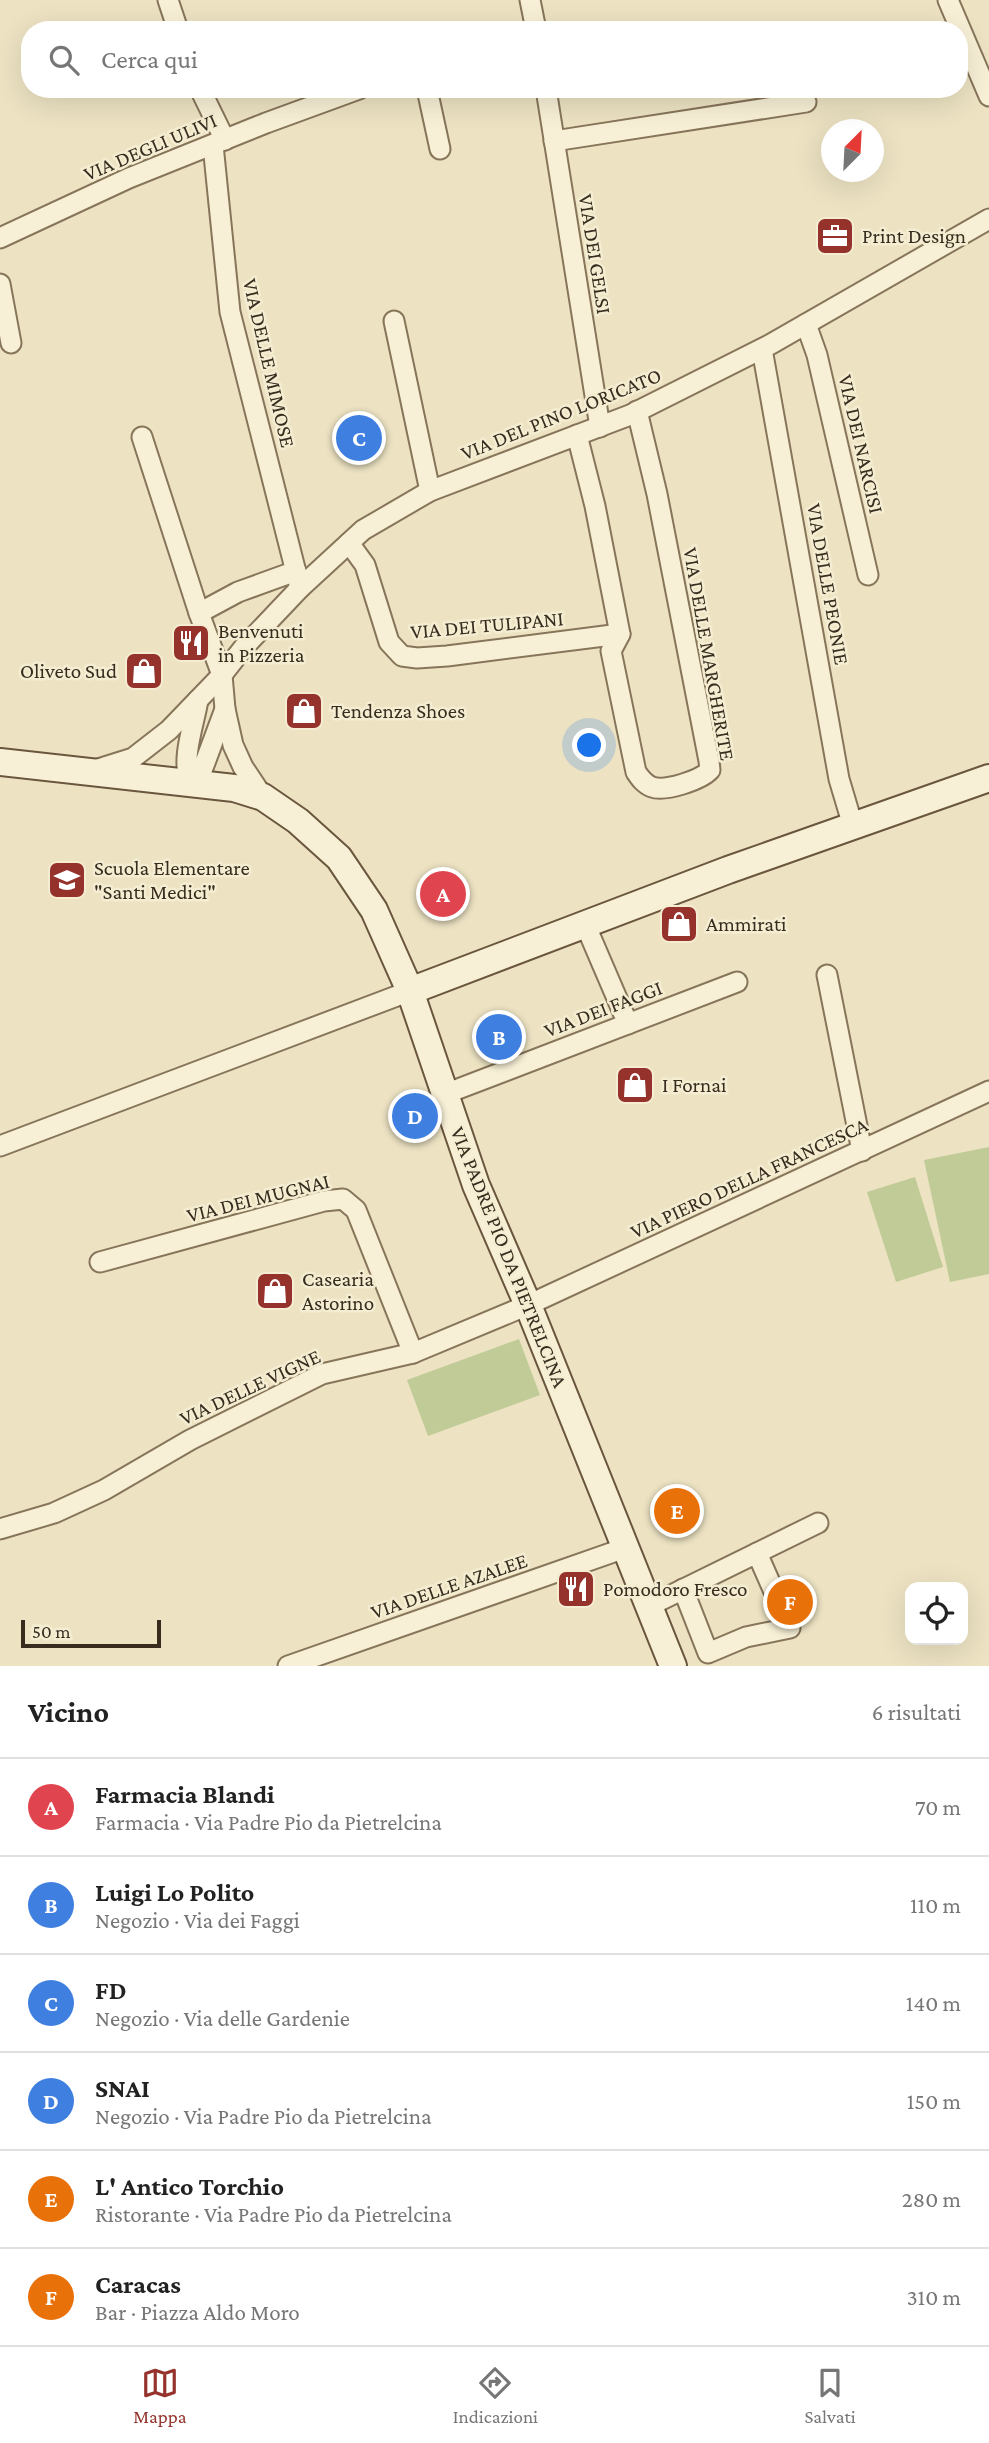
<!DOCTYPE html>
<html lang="it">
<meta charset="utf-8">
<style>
:root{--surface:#fff;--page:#f6f6f6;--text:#222;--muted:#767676;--line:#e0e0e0;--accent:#94322b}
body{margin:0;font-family:"Crimson Pro",serif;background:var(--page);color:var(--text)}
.controls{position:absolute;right:21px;bottom:21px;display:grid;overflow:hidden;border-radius:14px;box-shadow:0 7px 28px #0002}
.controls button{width:63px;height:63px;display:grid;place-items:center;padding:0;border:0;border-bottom:2px solid var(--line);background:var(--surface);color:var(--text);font:35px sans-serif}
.compass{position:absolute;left:821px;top:119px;width:63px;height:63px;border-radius:50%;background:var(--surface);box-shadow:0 7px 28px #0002;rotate:24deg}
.scale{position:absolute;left:21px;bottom:18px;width:140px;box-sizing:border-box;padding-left:7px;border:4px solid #372c1e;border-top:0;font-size:19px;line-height:24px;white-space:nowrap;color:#372c1e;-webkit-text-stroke:5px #f5edd2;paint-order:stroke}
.you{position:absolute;left:590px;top:746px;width:24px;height:24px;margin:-18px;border:5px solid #fff;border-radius:50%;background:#1a73e8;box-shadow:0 0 0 10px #1a73e833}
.badge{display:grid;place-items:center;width:46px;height:46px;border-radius:50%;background:var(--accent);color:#fff;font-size:23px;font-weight:700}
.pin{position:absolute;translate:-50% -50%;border:4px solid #fff;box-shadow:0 2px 7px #0006}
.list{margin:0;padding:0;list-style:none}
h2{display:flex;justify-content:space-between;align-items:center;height:91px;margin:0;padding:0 28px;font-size:30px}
h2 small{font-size:23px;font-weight:400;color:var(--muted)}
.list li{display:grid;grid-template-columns:46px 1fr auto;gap:21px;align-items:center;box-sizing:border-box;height:98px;padding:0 28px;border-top:2px solid var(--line)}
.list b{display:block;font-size:26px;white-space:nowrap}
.list p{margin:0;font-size:23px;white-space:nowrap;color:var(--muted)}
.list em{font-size:23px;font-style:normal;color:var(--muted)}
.icon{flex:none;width:38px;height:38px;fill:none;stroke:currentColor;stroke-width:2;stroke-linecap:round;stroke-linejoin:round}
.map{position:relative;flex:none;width:989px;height:1666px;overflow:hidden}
.search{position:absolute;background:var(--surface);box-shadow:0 7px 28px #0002;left:21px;right:21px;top:21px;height:77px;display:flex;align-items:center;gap:18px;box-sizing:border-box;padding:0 24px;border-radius:28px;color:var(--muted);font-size:26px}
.sheet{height:679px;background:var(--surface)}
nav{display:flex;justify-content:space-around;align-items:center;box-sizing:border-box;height:98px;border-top:2px solid var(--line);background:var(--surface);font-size:19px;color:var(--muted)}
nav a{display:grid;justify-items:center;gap:4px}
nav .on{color:var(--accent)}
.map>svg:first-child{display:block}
.green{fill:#c1cb97}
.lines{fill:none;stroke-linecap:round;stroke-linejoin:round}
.street-casing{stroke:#87755a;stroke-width:23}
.secondary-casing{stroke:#69563d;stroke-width:30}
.street{stroke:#f8f0d6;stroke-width:19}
.secondary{stroke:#f8f0d6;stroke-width:26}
.labels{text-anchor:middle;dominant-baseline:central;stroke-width:5;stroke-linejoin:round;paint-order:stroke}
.street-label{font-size:21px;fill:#372c1e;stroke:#f5edd2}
.poi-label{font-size:21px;fill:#372c1e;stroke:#f5edd2;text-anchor:start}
</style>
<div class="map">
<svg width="989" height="1666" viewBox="0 0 989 1666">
<rect width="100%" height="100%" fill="#ede3c3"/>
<g class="green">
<path d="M989,1147V1274L950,1282L924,1160Z"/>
<path d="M915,1177L943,1267L896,1282L867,1192Z"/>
<path d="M519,1339L540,1395L428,1436L407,1380Z"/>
</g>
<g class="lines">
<defs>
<g id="street">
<path d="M168,0L178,30"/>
<path d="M530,0L536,30"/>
<path d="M948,0L989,96"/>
<path d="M200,89L225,140"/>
<path d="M427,89L440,149"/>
<path d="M546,89L600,427"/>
<path d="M554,141L806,102"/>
<path d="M213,145L230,312L300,588"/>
<path d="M0,238L129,178L266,123L359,89"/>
<path d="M0,284L11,343"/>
<path d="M394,321L430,491"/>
<path d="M806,324L817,355L868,575"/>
<path d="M762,349L839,779L853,826"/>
<path d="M577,435L595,506L620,634L611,651L636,772C640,778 644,784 652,787C665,792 701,780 710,770L709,761L657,494L637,411"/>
<path d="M142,437L199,613L222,675L225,709L233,745L243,767L263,797"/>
<path d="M349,543L365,565L389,642L402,656L417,658L447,656L620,634"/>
<path d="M199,613L238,592L296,571"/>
<path d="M198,700C194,725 181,758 190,782L203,768L225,709"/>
<path d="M98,769L133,758L169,730L222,675L244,647L300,588L363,530L430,491L630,415L771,344L989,219"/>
<path d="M585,924L628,1024"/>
<path d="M827,975L862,1151"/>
<path d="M445,1094L737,982"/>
<path d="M0,1146L410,991"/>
<path d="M100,1262L324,1201L343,1199L356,1210L413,1353"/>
<path d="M0,1529L54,1513L104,1490L190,1440L322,1374L413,1353L528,1305L989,1091"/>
<path d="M683,1589L708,1653L746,1637L790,1628L757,1553"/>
<path d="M649,1606L818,1523"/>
<path d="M288,1666L625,1548"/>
</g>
<g id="secondary">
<path d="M0,762L234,788L263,797L298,821L339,858L374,910L410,991L476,1185L528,1305L673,1666"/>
<path d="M410,991L728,870L989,778"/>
</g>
</defs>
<use href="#street" class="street-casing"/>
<use href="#secondary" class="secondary-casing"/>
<use href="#street" class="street"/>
<use href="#secondary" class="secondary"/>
</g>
<defs>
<symbol id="office-square" viewBox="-11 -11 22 22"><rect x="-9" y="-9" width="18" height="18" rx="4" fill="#94322b" stroke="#f5edd2"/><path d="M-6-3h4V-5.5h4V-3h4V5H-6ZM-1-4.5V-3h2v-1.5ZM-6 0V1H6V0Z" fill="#fff"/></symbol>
<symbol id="restaurant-square" viewBox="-11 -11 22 22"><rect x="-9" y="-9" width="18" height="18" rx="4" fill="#94322b" stroke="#f5edd2"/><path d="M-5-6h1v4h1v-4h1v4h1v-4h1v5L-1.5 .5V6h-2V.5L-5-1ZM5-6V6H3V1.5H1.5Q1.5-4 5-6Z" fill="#fff"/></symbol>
<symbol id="shop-square" viewBox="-11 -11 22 22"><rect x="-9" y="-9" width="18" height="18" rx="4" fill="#94322b" stroke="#f5edd2"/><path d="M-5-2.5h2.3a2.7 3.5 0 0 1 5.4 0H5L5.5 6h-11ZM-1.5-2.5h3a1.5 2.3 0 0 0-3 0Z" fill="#fff"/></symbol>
<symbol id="school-square" viewBox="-11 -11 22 22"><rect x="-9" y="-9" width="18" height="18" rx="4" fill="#94322b" stroke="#f5edd2"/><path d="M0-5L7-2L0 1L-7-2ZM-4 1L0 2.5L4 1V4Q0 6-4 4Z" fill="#fff"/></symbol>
</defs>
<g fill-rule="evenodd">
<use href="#office-square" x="813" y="214" width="44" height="44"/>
<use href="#restaurant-square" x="169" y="621" width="44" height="44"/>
<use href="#shop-square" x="122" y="649" width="44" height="44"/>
<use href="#shop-square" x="282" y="689" width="44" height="44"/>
<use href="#school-square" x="45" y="858" width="44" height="44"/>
<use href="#shop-square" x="657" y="902" width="44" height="44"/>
<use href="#shop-square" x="613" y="1063" width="44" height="44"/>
<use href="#shop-square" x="253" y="1269" width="44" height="44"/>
<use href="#restaurant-square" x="554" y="1567" width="44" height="44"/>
</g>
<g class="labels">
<g class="street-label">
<text transform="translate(150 147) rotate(-23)">VIA DEGLI ULIVI</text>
<text transform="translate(595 254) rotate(81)">VIA DEI GELSI</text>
<text transform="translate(269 363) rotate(77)">VIA DELLE MIMOSE</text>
<text transform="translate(561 414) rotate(-22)">VIA DEL PINO LORICATO</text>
<text transform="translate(861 444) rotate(77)">VIA DEI NARCISI</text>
<text transform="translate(828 584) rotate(80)">VIA DELLE PEONIE</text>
<text transform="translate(487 625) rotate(-5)">VIA DEI TULIPANI</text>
<text transform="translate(709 654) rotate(80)">VIA DELLE MARGHERITE</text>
<text transform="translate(603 1009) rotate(-21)">VIA DEI FAGGI</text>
<text transform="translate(749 1178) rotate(-25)">VIA PIERO DELLA FRANCESCA</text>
<text transform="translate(258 1198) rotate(-14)">VIA DEI MUGNAI</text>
<text transform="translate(509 1257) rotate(68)">VIA PADRE PIO DA PIETRELCINA</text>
<text transform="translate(250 1387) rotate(-25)">VIA DELLE VIGNE</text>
<text transform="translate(449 1586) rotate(-19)">VIA DELLE AZALEE</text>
</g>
<g class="poi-label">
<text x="862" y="236">Print Design</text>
<text x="218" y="631">Benvenuti<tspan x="218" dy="24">in Pizzeria</tspan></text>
<text x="117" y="671" text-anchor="end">Oliveto Sud</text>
<text x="331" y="711">Tendenza Shoes</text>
<text x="94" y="868">Scuola Elementare<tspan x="94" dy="24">"Santi Medici"</tspan></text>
<text x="706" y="924">Ammirati</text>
<text x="662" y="1085">I Fornai</text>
<text x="302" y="1279">Casearia<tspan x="302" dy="24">Astorino</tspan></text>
<text x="603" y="1589">Pomodoro Fresco</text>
</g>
</g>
</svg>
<div class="controls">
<button><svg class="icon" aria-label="locate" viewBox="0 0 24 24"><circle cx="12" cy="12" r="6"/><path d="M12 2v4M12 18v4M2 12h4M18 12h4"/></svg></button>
</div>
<svg class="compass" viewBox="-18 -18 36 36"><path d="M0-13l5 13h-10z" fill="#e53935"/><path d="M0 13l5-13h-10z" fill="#767676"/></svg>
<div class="scale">50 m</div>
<div class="you"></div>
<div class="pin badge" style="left:443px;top:894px;background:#e0444e">A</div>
<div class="pin badge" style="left:499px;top:1037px;background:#3f7fe0">B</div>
<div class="pin badge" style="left:359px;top:438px;background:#3f7fe0">C</div>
<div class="pin badge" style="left:415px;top:1116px;background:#3f7fe0">D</div>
<div class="pin badge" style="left:677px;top:1511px;background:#e8710a">E</div>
<div class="pin badge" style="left:790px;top:1602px;background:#e8710a">F</div>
<div class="search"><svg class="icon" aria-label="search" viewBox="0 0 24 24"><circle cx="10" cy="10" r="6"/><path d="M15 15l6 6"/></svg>Cerca qui</div>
</div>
<section class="sheet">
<h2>Vicino<small>6 risultati</small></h2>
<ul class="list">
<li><span class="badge" style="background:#e0444e">A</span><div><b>Farmacia Blandi</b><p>Farmacia · Via Padre Pio da Pietrelcina</p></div><em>70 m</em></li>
<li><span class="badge" style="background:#3f7fe0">B</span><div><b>Luigi Lo Polito</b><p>Negozio · Via dei Faggi</p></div><em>110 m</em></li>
<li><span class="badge" style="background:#3f7fe0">C</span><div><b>FD</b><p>Negozio · Via delle Gardenie</p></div><em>140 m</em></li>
<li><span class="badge" style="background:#3f7fe0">D</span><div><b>SNAI</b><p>Negozio · Via Padre Pio da Pietrelcina</p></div><em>150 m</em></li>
<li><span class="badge" style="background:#e8710a">E</span><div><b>L' Antico Torchio</b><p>Ristorante · Via Padre Pio da Pietrelcina</p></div><em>280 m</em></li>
<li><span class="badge" style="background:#e8710a">F</span><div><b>Caracas</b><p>Bar · Piazza Aldo Moro</p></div><em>310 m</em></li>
</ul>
</section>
<nav>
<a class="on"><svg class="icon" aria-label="map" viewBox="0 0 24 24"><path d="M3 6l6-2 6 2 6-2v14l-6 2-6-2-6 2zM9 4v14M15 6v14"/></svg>Mappa</a>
<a><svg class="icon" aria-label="directions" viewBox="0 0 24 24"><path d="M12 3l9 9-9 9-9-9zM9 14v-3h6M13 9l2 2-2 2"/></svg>Indicazioni</a>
<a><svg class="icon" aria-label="saved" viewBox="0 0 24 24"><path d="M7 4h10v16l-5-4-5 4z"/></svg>Salvati</a>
</nav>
